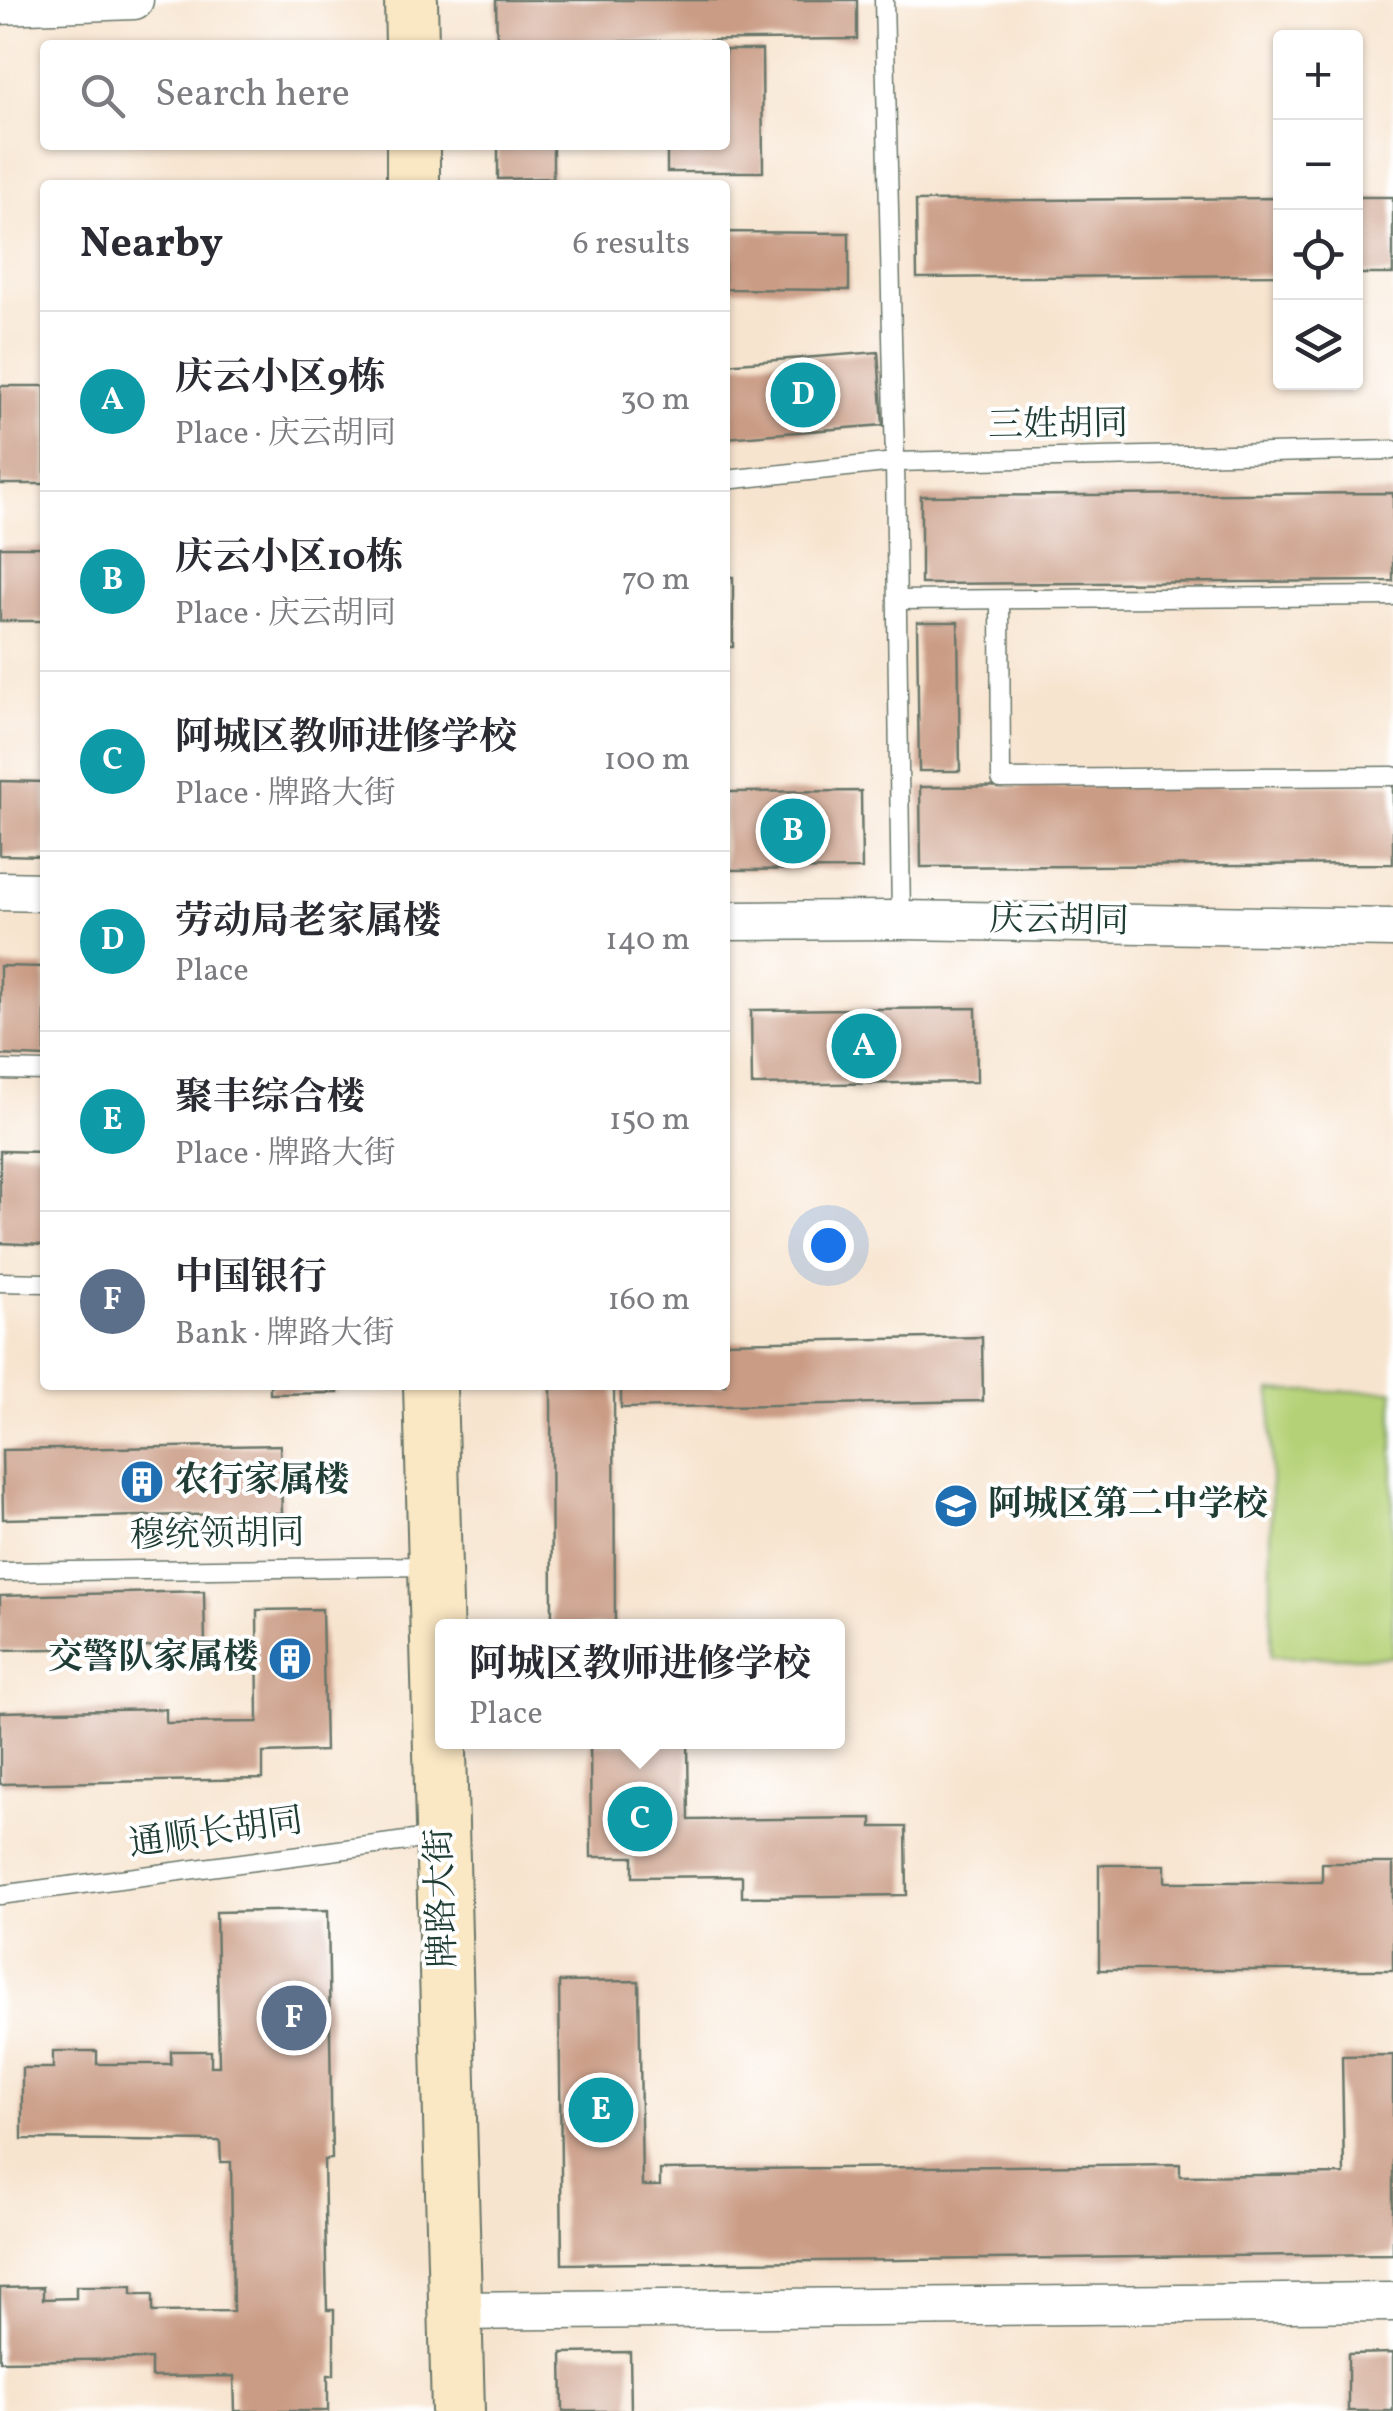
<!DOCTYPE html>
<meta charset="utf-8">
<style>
:root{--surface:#fff;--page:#f7f7f7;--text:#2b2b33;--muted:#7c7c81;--line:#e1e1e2;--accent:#1f6fb2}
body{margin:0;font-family:Vollkorn,"Noto Serif SC",serif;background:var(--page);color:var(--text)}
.controls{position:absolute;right:30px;top:30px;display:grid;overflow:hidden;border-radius:10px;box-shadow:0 2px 8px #0004}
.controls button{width:90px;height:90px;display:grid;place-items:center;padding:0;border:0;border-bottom:2px solid var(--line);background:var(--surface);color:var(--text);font:50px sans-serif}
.you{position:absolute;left:828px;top:1245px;width:35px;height:35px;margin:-25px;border:8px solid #fff;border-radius:50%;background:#1a73e8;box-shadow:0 0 0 15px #1a73e833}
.badge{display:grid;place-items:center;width:65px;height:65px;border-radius:50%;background:var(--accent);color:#fff;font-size:32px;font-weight:700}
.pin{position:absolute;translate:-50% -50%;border:5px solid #fff;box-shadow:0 2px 10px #0006}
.popup{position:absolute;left:435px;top:1619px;width:410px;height:130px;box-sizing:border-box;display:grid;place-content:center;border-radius:10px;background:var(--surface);filter:drop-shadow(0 2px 8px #0005);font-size:32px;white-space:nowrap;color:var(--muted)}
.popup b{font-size:38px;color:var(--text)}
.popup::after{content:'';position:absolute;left:50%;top:100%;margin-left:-20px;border:20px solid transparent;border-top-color:var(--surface)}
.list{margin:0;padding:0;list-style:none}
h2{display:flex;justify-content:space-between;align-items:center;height:130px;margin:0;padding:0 40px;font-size:42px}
h2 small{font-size:32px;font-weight:400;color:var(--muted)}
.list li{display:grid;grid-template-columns:65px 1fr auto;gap:30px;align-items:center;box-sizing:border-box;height:180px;padding:0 40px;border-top:2px solid var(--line)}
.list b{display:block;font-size:38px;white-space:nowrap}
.list p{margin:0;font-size:32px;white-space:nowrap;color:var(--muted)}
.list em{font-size:32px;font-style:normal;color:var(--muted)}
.icon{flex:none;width:55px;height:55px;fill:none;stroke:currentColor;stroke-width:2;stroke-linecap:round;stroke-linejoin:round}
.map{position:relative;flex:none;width:1393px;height:2411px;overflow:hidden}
.search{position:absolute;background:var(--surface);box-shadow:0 2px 8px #0004;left:40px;top:40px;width:690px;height:110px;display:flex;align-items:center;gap:25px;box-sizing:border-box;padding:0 35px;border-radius:10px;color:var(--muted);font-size:38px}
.panel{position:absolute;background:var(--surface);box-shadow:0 2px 8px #0004;left:40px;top:180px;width:690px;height:1210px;border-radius:10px}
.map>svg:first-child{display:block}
.green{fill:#b5d177;stroke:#6a8756;stroke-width:2.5}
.building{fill:#ca9c85}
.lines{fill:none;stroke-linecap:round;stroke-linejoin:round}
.lane-casing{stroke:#6b776a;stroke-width:21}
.street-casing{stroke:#6b776a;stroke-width:41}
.secondary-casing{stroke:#6b776a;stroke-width:56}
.lane{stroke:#fff;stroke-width:18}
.street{stroke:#fff;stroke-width:38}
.secondary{stroke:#fae7c3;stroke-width:52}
.labels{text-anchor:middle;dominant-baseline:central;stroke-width:8;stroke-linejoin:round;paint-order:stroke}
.street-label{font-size:35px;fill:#1f3d34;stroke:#fff}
.poi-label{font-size:35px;font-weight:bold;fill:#1f3d34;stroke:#fff;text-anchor:start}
</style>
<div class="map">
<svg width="1393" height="2411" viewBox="0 0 1393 2411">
<rect width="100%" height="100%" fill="#fff"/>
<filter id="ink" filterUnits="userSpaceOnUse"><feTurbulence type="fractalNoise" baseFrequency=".01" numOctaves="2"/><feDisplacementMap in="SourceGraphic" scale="20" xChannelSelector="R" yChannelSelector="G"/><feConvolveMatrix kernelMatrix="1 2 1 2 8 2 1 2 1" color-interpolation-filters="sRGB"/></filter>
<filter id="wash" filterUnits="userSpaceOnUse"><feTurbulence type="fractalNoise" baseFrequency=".0048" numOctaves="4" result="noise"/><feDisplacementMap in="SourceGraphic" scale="40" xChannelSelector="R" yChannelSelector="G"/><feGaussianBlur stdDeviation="2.25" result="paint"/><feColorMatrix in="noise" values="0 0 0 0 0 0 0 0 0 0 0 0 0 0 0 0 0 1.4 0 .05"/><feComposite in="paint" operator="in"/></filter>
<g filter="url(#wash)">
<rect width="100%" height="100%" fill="#f7e4cf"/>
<rect class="green" x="1271" y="1391" width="122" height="266"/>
<g id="blocks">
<g class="building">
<path d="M496,0H857V39L552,42V45H497Z"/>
<path d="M725,50H762L763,172H667V145H725Z"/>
<path d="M498,145H553V178L498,179Z"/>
<rect x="1356" y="197" width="37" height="77"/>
<path d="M1280,198V275L917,278L916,201Z"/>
<path d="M725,232L849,233V290L725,289Z"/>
<path d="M878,352L883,425L725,438V364Z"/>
<rect x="0" y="386" width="45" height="98"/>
<path d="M1393,493V581L921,584V496Z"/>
<rect x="0" y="547" width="45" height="74"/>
<rect x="725" y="577" width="8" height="70"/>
<path d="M917,622H958L960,771H919Z"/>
<path d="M0,781L45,782V856L0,855Z"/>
<path d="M1393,784V864L921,867L920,787Z"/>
<path d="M861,791L862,869L725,870V792Z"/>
<path d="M0,966L45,967V1057L0,1055Z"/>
<path d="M976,1008L977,1082L752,1085L751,1010Z"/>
<path d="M0,1151L45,1152V1245L0,1243Z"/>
<path d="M982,1337L983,1401L621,1408V1385H725V1342Z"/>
<path d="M270,1385H338V1393L270,1394Z"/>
<path d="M551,1385H614L615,1626H552Z"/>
<path d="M280,1445L282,1513L3,1519L2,1450Z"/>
<path d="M204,1591L205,1646L0,1650V1596Z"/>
<path d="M322,1609L325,1751L263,1753V1779L0,1784V1712L166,1709V1723L258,1722L257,1610Z"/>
<path d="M688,1742L689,1820L872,1818V1827H906L907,1895L742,1897V1876L633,1877V1857H591L590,1743Z"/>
<path d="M1322,1863H1393V1970H1099V1865H1165V1882H1322Z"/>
<path d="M328,1910L332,2159L324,2160L327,2310H334V2375H328V2411H235L234,2376L151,2377V2359L0,2361V2288L43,2287V2299L76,2298V2286H132V2294H153V2312L233,2311L231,2162H221L220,2141L22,2139V2068H53V2051H97V2064H171V2051H211V2066H219L216,1912Z"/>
<path d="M639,1981L642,2186H660V2170L1180,2164V2176L1344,2174L1342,2056L1393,2055V2254L562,2264L559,1982Z"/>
<path d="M630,2352L631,2411H563L562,2353Z"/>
<path d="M1393,2353V2411H1348V2354Z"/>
</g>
</g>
</g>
<g filter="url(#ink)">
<use href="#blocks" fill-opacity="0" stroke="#6b776a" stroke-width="2.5"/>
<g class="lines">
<defs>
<g id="lane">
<path d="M884,0L895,462L901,920"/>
<path d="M725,480L895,462L1393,450"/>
<path d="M897,600L1393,596"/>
<path d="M1000,600L1001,779L1393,776"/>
<path d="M0,1070L45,1071"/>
<path d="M0,1282L45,1283"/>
<path d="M0,1572L429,1566"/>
<path d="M0,1895L436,1837"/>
</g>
<g id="street">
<path d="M0,5L134,0"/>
<path d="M0,891L45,892"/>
<path d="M725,921L901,920L1393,928"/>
<path d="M455,2311L1393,2302"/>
</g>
<g id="secondary">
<path d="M411,0L412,45"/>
<path d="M413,145V185"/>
<path d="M430,1385L458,2411"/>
</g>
</defs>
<use href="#lane" class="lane-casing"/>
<use href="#street" class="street-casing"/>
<use href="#secondary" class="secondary-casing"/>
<use href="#lane" class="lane"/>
<use href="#street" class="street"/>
<use href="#secondary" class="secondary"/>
</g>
</g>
<defs>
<symbol id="building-disc" viewBox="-11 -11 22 22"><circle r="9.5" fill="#1f6fb2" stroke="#fff"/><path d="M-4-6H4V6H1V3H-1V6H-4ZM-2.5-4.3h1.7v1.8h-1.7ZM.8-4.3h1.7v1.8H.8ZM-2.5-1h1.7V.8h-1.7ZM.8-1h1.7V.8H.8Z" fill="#fff"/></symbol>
<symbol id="school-disc" viewBox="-11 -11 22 22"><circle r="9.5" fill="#1f6fb2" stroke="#fff"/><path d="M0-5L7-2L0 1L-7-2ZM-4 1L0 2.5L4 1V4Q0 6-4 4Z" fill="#fff"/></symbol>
</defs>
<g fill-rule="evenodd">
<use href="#building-disc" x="117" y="1457" width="50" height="50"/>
<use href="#school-disc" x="931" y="1481" width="50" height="50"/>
<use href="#building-disc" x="265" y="1634" width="50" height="50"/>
</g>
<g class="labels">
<g class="street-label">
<text transform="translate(1058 426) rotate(-1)">三姓胡同</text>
<text transform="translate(1059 922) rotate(1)">庆云胡同</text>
<text transform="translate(217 1536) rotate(-1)">穆统领胡同</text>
<text transform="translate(216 1834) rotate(-8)">通顺长胡同</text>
<text transform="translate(443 1898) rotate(-92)">牌路大街</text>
</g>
<g class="poi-label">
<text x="174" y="1482">农行家属楼</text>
<text x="988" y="1506">阿城区第二中学校</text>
<text x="258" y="1659" text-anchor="end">交警队家属楼</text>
</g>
</g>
</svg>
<div class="controls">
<button>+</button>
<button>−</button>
<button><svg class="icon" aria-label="locate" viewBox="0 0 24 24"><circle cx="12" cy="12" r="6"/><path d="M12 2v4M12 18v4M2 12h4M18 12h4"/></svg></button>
<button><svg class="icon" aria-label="layers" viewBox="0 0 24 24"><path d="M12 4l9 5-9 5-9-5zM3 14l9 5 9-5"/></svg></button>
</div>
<div class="you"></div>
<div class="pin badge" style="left:864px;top:1046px;background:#0f9aa8">A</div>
<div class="pin badge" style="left:793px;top:831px;background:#0f9aa8">B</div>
<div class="pin badge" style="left:640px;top:1819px;background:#0f9aa8">C</div>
<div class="popup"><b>阿城区教师进修学校</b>Place</div>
<div class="pin badge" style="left:803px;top:395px;background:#0f9aa8">D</div>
<div class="pin badge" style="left:601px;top:2110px;background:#0f9aa8">E</div>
<div class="pin badge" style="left:294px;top:2018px;background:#5c6f8a">F</div>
<div class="search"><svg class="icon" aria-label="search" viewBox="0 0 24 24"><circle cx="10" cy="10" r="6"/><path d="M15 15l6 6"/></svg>Search here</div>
<section class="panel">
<h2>Nearby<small>6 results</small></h2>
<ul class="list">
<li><span class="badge" style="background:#0f9aa8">A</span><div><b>庆云小区9栋</b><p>Place · 庆云胡同</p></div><em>30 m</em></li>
<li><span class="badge" style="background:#0f9aa8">B</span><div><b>庆云小区10栋</b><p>Place · 庆云胡同</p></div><em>70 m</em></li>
<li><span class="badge" style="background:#0f9aa8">C</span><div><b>阿城区教师进修学校</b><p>Place · 牌路大街</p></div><em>100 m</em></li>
<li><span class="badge" style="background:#0f9aa8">D</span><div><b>劳动局老家属楼</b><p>Place</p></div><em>140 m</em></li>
<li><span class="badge" style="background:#0f9aa8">E</span><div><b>聚丰综合楼</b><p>Place · 牌路大街</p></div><em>150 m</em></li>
<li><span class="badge" style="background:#5c6f8a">F</span><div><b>中国银行</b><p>Bank · 牌路大街</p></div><em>160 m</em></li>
</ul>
</section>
</div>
